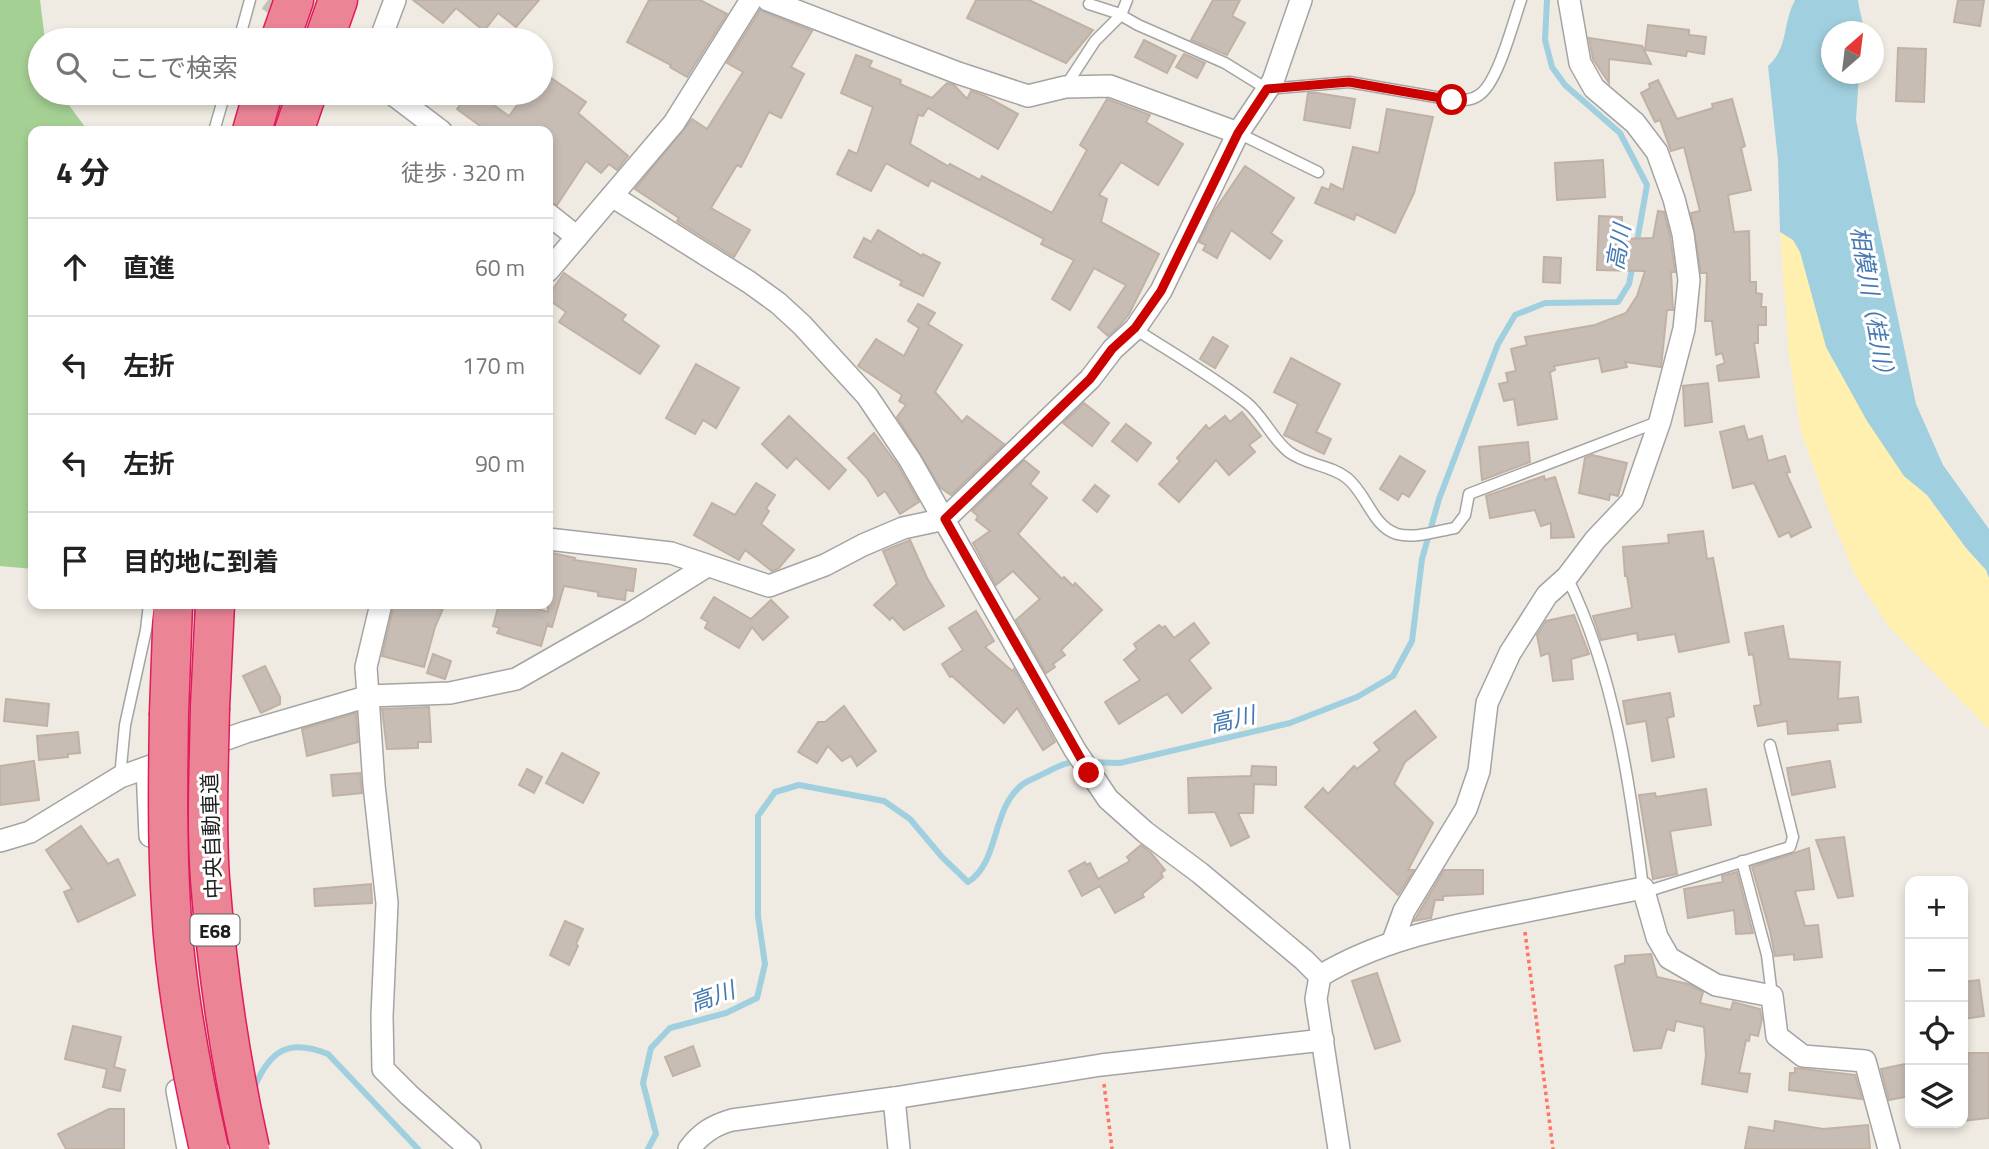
<!DOCTYPE html>
<html lang="ja">
<meta charset="utf-8">
<style>
:root{--surface:#fff;--page:#f2f2f2;--text:#222;--muted:#767676;--line:#e0e0e0}
body{margin:0;font-family:"Titillium Web","Noto Sans JP",sans-serif;background:var(--page);color:var(--text)}
.controls{position:absolute;right:21px;bottom:21px;display:grid;overflow:hidden;border-radius:14px;box-shadow:0 4px 10px #0003}
.controls button{width:63px;height:63px;display:grid;place-items:center;padding:0;border:0;border-bottom:2px solid var(--line);background:var(--surface);color:var(--text);font:35px sans-serif}
.compass{position:absolute;left:1821px;top:21px;width:63px;height:63px;border-radius:50%;background:var(--surface);box-shadow:0 4px 10px #0003;rotate:28deg}
.stop{position:absolute;width:21px;height:21px;margin:-16px;border:5px solid #ca0300;border-radius:50%;background:#fff}
.stop.end{background:#ca0300;border-color:#fff;box-shadow:0 2px 7px #0008}
.list{margin:0;padding:0;list-style:none}
h2{display:flex;justify-content:space-between;align-items:center;height:91px;margin:0;padding:0 28px;font-size:30px}
h2 small{font-size:23px;font-weight:400;color:var(--muted)}
.list li{display:grid;grid-template-columns:46px 1fr auto;gap:21px;align-items:center;box-sizing:border-box;height:98px;padding:0 28px;border-top:2px solid var(--line)}
.list b{display:block;font-size:26px;white-space:nowrap}
.list em{font-size:23px;font-style:normal;color:var(--muted)}
.icon{flex:none;width:38px;height:38px;fill:none;stroke:currentColor;stroke-width:2;stroke-linecap:round;stroke-linejoin:round}
.map{position:relative;flex:none;width:1989px;height:1149px;overflow:hidden}
.search{position:absolute;background:var(--surface);box-shadow:0 4px 10px #0003;left:28px;top:28px;width:525px;height:77px;display:flex;align-items:center;gap:18px;box-sizing:border-box;padding:0 24px;border-radius:38px;color:var(--muted);font-size:26px}
.panel{position:absolute;background:var(--surface);box-shadow:0 4px 10px #0003;left:28px;top:126px;width:525px;height:483px;border-radius:14px}
.map>svg:first-child{display:block}
.forest{fill:#a5d094}
.sand{fill:#fff0b0}
.water{fill:#a0d0df}
.lines{fill:none;stroke-linecap:round;stroke-linejoin:round}
.stream{stroke:#a0d0df;stroke-width:6}
.building{fill:#c7bdb5;stroke:#c1b1a4;stroke-width:2}
.street-tunnel{stroke:#c5c2bb;stroke-width:21;stroke-dasharray:21 10;stroke-linecap:butt}
.lane-casing{stroke:#a4a4a4;stroke-width:13}
.street-casing{stroke:#a4a4a4;stroke-width:24}
.highway-casing{stroke:#e11b5c;stroke-width:41}
.path{stroke:#ff7563;stroke-width:3.5;stroke-dasharray:3.5 3.5;stroke-linecap:butt}
.lane{stroke:#fff;stroke-width:10}
.street{stroke:#fff;stroke-width:21}
.highway{stroke:#eb8596;stroke-width:38}
.highway-bridge-casing{stroke:#e11b5c;stroke-width:41;stroke-linecap:butt}
.highway-bridge{stroke:#eb8596;stroke-width:38}
.route{stroke:#ca0300;stroke-width:9}
.labels{text-anchor:middle;dominant-baseline:central;stroke-width:6;stroke-linejoin:round;paint-order:stroke}
.shield{fill:#fff;stroke:#616161;stroke-width:2}
.shield-label{font-size:19px;font-weight:bold;fill:#1d1d1d}
.street-label{font-size:21px;fill:#1d1d1d;stroke:#fff}
.water-label{font-size:23px;font-style:italic;fill:#4579b1;stroke:#fff}
</style>
<div class="map">
<svg width="1989" height="1149" viewBox="0 0 1989 1149">
<rect width="100%" height="100%" fill="#efebe2"/>
<path class="forest" d="M0,0H40L45,40H40V93H60L88,131H33V569L0,566Z"/>
<path class="sand" d="M1780,232L1793,240L1800,252L1830,355L1904,476L1927,495L1966,548L1986,570L1989,578V729L1889,627L1855,575L1826,503L1801,432L1789,354Z"/>
<path class="water" d="M1795,0H1858C1859,11 1864,21 1863,31L1832,32V74H1859L1856,120L1916,404L1943,465L1989,529V578L1986,570L1966,548L1927,495L1904,476L1867,421L1826,347L1800,252L1793,240L1780,232L1778,160L1768,66C1789,47 1782,24 1795,0Z"/>
<g class="lines">
<g class="stream">
<path d="M1547,0L1545,40L1552,67L1565,85L1620,133L1647,185L1636,247"/>
<path d="M1089,762L1120,763L1290,723L1357,697L1393,676L1412,641L1422,559L1439,499L1498,344L1515,315L1545,303L1618,302L1629,284L1633,264"/>
<path d="M254,1088C270,1050 289,1038 328,1054L418,1149"/>
<path d="M648,1149L656,1134L643,1083L651,1048L670,1028L726,1013L757,998L765,964L758,916V816L775,792L799,785L884,801L910,819L942,857L968,882C1000,862 991,808 1023,784C1029,780 1037,777 1043,774C1055,768 1065,762 1079,761"/>
</g>
</g>
<g class="building">
<path d="M413,0H539L516,27L498,13L484,31L456,8L443,23Z"/>
<path d="M649,0H700L727,14L687,77L670,67L671,65L627,42Z"/>
<path d="M976,0H1029L1093,30L1066,63L967,18Z"/>
<path d="M1213,0H1240L1232,16L1245,23L1227,55L1191,40Z"/>
<path d="M1958,0H1984L1980,26L1954,22Z"/>
<path d="M760,10L812,31L791,67L804,74L781,118L769,112L741,167L737,165L711,208L750,230L734,257L677,221L679,218L635,189L692,119L707,129L743,72L727,63Z"/>
<path d="M1648,25L1689,30V35L1706,37L1704,54L1687,51L1686,56L1645,50Z"/>
<path d="M1589,38L1642,46L1651,64L1609,59V83L1593,59Z"/>
<path d="M1144,40L1176,56L1167,73L1135,57Z"/>
<path d="M1898,48L1926,49L1924,102L1896,101Z"/>
<path d="M1184,54L1205,63L1197,78L1176,67Z"/>
<path d="M856,55L872,61L869,67L901,80L900,84L932,98L947,83L954,85L967,99L971,91L985,96L1018,114L998,149L928,108L923,116L918,115L910,144L948,166L950,164L980,180L982,176L1052,213L1087,150L1080,145L1107,99L1150,115L1146,122L1183,144L1158,185L1121,162L1099,195L1107,199L1101,222L1159,254L1129,314L1121,324L1108,336L1098,327L1126,285L1094,268L1070,310L1052,299L1074,260L1041,244L1044,239L971,201L931,180L928,186L886,163L871,191L837,174L849,150L857,154L873,107L841,93Z"/>
<path d="M541,71L586,102L578,113L628,156L617,170L609,164L601,173L586,161L557,205L548,201V131H487L457,109L469,93H477L509,116L526,93H541Z"/>
<path d="M1658,80L1677,119L1713,108L1712,104L1732,99L1745,146L1741,148L1751,190L1728,195L1734,232L1749,231L1750,282H1756V293L1762,294L1761,307H1766V325H1758V343H1754L1759,377L1719,381L1717,366L1725,363L1722,353L1716,355L1712,321H1705L1707,273H1701L1691,213L1700,211L1684,147L1671,151L1660,120L1655,122L1641,93L1650,88L1649,84Z"/>
<path d="M1308,93H1317L1355,99L1350,128L1304,120Z"/>
<path d="M1387,109L1433,117L1414,193L1395,233L1356,214L1354,220L1315,203L1322,187L1329,190L1331,184L1343,190L1353,147L1379,153Z"/>
<path d="M1603,160L1605,197L1557,200L1555,163Z"/>
<path d="M1245,166L1294,198L1271,233L1282,241L1270,259L1231,230L1217,258L1203,250L1206,245L1199,242L1215,210Z"/>
<path d="M1658,211L1664,212L1670,236L1675,272H1671L1673,310H1667L1661,367L1625,362L1627,367L1602,372L1599,358L1554,366L1555,370L1550,372L1557,419L1518,425L1514,399L1504,401L1499,384L1508,382L1506,373L1516,371L1511,349L1527,345L1525,337L1595,325L1626,313L1637,296L1645,271L1597,270L1599,216L1622,217V239L1653,238Z"/>
<path d="M878,230L922,256L923,254L940,263L923,296L900,285L902,281L854,257L864,238L871,242Z"/>
<path d="M1544,257L1561,258L1560,283L1543,282Z"/>
<path d="M564,273L626,315L622,320L659,346L640,374L559,322L566,312L548,299V296Z"/>
<path d="M918,304L935,313L928,324L962,345L935,392L962,422L967,416L1004,444L951,495L941,488L897,417L906,405L899,401L902,395L858,366L876,339L904,356L919,328L908,321Z"/>
<path d="M1213,337L1228,346L1215,368L1200,359Z"/>
<path d="M1291,358L1340,384L1316,432L1331,439L1324,454L1284,435L1298,404L1274,392Z"/>
<path d="M696,364L739,388L716,428L703,420L695,434L666,418Z"/>
<path d="M1708,383L1712,422L1685,426L1683,386Z"/>
<path d="M1084,403L1109,423L1092,446L1063,423Z"/>
<path d="M1242,412L1261,436L1249,445L1255,452L1229,475L1216,460L1179,502L1159,484L1180,461L1177,458L1206,425L1209,429L1225,416L1230,422Z"/>
<path d="M789,416L846,470L829,489L796,458L787,468L762,444Z"/>
<path d="M1126,424L1151,443L1137,461L1112,441Z"/>
<path d="M1744,426L1748,440L1762,436L1768,461L1785,456L1790,472L1786,473L1811,527L1791,537L1789,532L1779,537L1754,483L1733,488L1720,432Z"/>
<path d="M874,433L899,467L919,502L900,514L885,491L878,496L867,478L848,458Z"/>
<path d="M1528,442L1530,462L1482,480L1479,447Z"/>
<path d="M1592,455L1627,463L1618,496L1610,494L1609,500L1579,493L1585,458Z"/>
<path d="M1400,456L1425,471L1409,497L1402,493L1398,500L1380,489Z"/>
<path d="M1024,460L1039,472L1030,484L1047,498L1018,534L1062,579L1064,577L1073,586L1075,583L1102,610L1061,650L1065,655L1053,664L1055,667L1046,673L1016,620L1040,599L1013,571L996,585L973,543L990,531L976,520L978,516L972,511Z"/>
<path d="M1544,476L1545,480L1555,477L1574,537L1551,538V523L1541,526L1535,510L1490,518L1486,496Z"/>
<path d="M756,483L775,495L766,509L769,511L761,524L794,550L779,568L772,571L745,550L739,560L694,535L712,503L735,515Z"/>
<path d="M1095,485L1109,496L1097,512L1083,500Z"/>
<path d="M1703,531L1707,559L1713,558L1729,642L1679,652L1675,634L1638,640L1637,633L1601,640L1593,616L1632,608L1627,576H1625L1623,547L1669,543L1668,535Z"/>
<path d="M910,540L927,578L944,606L904,630L892,617L890,620L874,605L897,584L883,551Z"/>
<path d="M548,552L575,558L574,560L636,569L633,591L626,590L625,600L598,596V592L564,586L552,627L548,626V622L541,646L497,633L500,628L493,626L499,604H521L548,612Z"/>
<path d="M714,597L751,619L771,600L788,617L763,640L752,627L739,648L705,628L708,622L701,618Z"/>
<path d="M394,604H445L435,627L424,667L382,656Z"/>
<path d="M976,611L994,641L985,647L1012,671L1014,669L1055,742L1043,750L1017,708L1004,723L952,676L950,677L942,664L963,650L949,628Z"/>
<path d="M1574,615L1589,654L1571,659L1573,679L1553,681L1549,653L1541,656L1537,635L1546,621Z"/>
<path d="M1194,623L1209,643L1189,660L1211,688L1182,713L1167,694L1119,724L1105,702L1140,680L1124,660L1137,649L1134,644L1159,625L1162,628L1165,626L1174,638Z"/>
<path d="M1783,626L1789,659L1840,662L1838,699L1858,697L1861,722L1837,724L1838,730L1788,734L1787,721L1758,726L1754,706L1761,705L1753,654L1749,655L1745,633Z"/>
<path d="M433,654L451,661L445,679L427,673Z"/>
<path d="M265,666L280,697V704L261,713L243,676Z"/>
<path d="M1670,693L1674,716L1667,718L1674,757L1652,761L1646,721L1627,724L1623,701Z"/>
<path d="M6,699L49,704L47,726L4,721Z"/>
<path d="M844,706L876,751L857,766L851,756L842,761L828,746L817,763L798,752L818,722H825Z"/>
<path d="M429,707L431,742H418V748L387,749L382,709Z"/>
<path d="M1415,711L1436,737L1405,762L1394,784L1433,823L1408,870H1414L1398,895L1305,807L1323,788L1328,794L1354,766L1357,769L1380,750L1374,743Z"/>
<path d="M356,713L358,742L307,756L302,729Z"/>
<path d="M78,732L80,753L68,754V757L39,760L37,736Z"/>
<path d="M562,753L599,773L583,803L546,783Z"/>
<path d="M34,761L39,800L0,805V766Z"/>
<path d="M1830,761L1835,787L1792,795L1787,768Z"/>
<path d="M1252,766L1276,767V785L1254,784L1253,813H1238L1249,837L1231,846L1215,812L1189,813L1188,778L1251,776Z"/>
<path d="M527,769L542,777L534,793L519,785Z"/>
<path d="M360,773L362,793L333,796L331,775Z"/>
<path d="M1706,789L1711,825L1670,831L1677,874L1653,879L1639,795L1655,793L1656,797Z"/>
<path d="M81,826L108,864L118,859L135,895L78,922L64,892L72,889L46,850Z"/>
<path d="M1844,837L1853,896L1838,898L1816,840Z"/>
<path d="M1141,845L1151,853L1165,870L1161,873L1163,877L1142,894L1144,897L1115,913L1100,886L1082,896L1069,871L1085,862L1086,865L1090,863L1098,879L1130,861L1127,857Z"/>
<path d="M1809,848L1814,889L1795,891L1805,926L1818,925L1822,957L1794,960V954L1775,956L1770,931L1752,867Z"/>
<path d="M1444,870H1483V894L1443,896V900H1435L1431,918L1414,921Z"/>
<path d="M1737,872L1753,933L1736,934L1734,910L1688,918L1684,889L1723,882L1722,876Z"/>
<path d="M371,884L372,903L315,906L314,889Z"/>
<path d="M565,921L583,929L576,944L578,946L569,965L550,955Z"/>
<path d="M1651,954L1657,977L1688,984L1703,992L1700,1003L1731,1010L1733,1002L1760,1009L1762,1019L1758,1036L1750,1034L1749,1041L1746,1040L1739,1073L1750,1074L1747,1092L1702,1084L1706,1056L1704,1027L1676,1021L1674,1031L1667,1029L1661,1048L1634,1051L1615,966L1625,963V956Z"/>
<path d="M1377,973L1400,1041L1375,1049L1352,981Z"/>
<path d="M1979,980L1984,1016L1963,1019V982Z"/>
<path d="M73,1026L121,1037L114,1067L125,1070L120,1091L103,1087L107,1069L65,1059Z"/>
<path d="M693,1046L700,1066L673,1076L665,1057Z"/>
<path d="M1968,1053H1989V1118L1963,1121V1065H1968Z"/>
<path d="M1910,1063V1096L1889,1100L1881,1069Z"/>
<path d="M1795,1068L1855,1075L1862,1099L1789,1090L1790,1073H1795Z"/>
<path d="M109,1109H124V1149H66L58,1134Z"/>
<path d="M1775,1121L1823,1129L1868,1125L1870,1149H1745L1749,1127L1774,1131Z"/>
</g>
<g class="lines">
<path class="street-tunnel" d="M268,0L295,20"/>
<defs>
<g id="lane">
<path d="M1089,4L1117,13L1138,25L1225,63L1267,89L1349,82L1453,100C1462,100 1471,101 1479,95C1498,83 1513,22 1521,0"/>
<path d="M239,40L250,0"/>
<path d="M1065,87L1095,41L1121,15L1127,0"/>
<path d="M214,131L225,93"/>
<path d="M1238,133L1318,172"/>
<path d="M1135,329C1172,353 1212,376 1247,403C1264,417 1272,439 1289,452C1306,465 1331,465 1347,478C1367,494 1372,526 1397,534C1415,539 1437,531 1455,528L1465,515L1469,494L1660,421"/>
<path d="M1567,577C1614,673 1630,783 1643,888"/>
<path d="M120,777L125,725L146,630L149,604"/>
<path d="M1742,861L1767,955L1772,996"/>
<path d="M1645,892L1790,847L1793,837L1770,745"/>
</g>
<g id="street">
<path d="M768,0L958,73L1028,96L1065,87L1110,86L1238,133"/>
<path d="M380,40L395,0"/>
<path d="M391,93L441,131"/>
<path d="M612,196L749,282L778,303L802,325L867,396L910,460L1075,750L1108,799L1145,832L1200,873L1304,960L1320,976"/>
<path d="M548,214L577,237"/>
<path d="M548,271L674,123L751,0"/>
<path d="M548,539L671,553L769,586L825,565L863,545L903,528L945,519L1090,379L1113,349L1135,329L1161,291L1238,133L1273,81L1301,0"/>
<path d="M381,604L366,667L374,785L387,903L382,1016L383,1069L409,1095L470,1149"/>
<path d="M147,768L150,836"/>
<path d="M0,841L30,832L120,777L246,732L369,696L450,693L516,679L635,611L707,566"/>
<path d="M1393,941L1404,911L1466,809L1479,771L1487,703L1510,653L1547,595L1567,577L1595,540L1632,501L1660,421L1684,329L1689,280L1683,234L1674,199L1657,152L1635,123L1594,88L1580,63L1569,0"/>
<path d="M177,1090L188,1149"/>
<path d="M894,1098L899,1149"/>
<path d="M689,1149C701,1133 714,1125 732,1120L894,1098L1101,1065L1323,1040"/>
<path d="M1339,1149L1316,999L1320,976C1378,941 1441,928 1507,915C1552,906 1598,897 1643,888L1657,937L1669,958L1716,985L1772,996L1777,1036L1803,1056L1865,1061L1889,1149"/>
</g>
<g id="highway">
<path d="M280,40L294,0"/>
<path d="M324,40L338,0"/>
<path d="M252,131L263,93"/>
<path d="M294,131L307,93"/>
<path d="M210,707L215,604"/>
<path d="M169,713L173,604"/>
</g>
</defs>
<use href="#lane" class="lane-casing"/>
<use href="#street" class="street-casing"/>
<use href="#highway" class="highway-casing"/>
<g class="path">
<path d="M1525,932L1553,1149"/>
<path d="M1104,1084L1112,1149"/>
</g>
<use href="#lane" class="lane"/>
<use href="#street" class="street"/>
<use href="#highway" class="highway"/>
<defs>
<g id="highway-bridge">
<path d="M210,707C209,764 206,822 210,879C217,970 230,1060 250,1149"/>
<path d="M169,713C168,777 167,842 171,906C175,987 191,1070 209,1149"/>
</g>
</defs>
<use href="#highway-bridge" class="highway-bridge-casing"/>
<use href="#highway-bridge" class="highway-bridge"/>
</g>
<g class="lines">
<path class="route" d="M1089,773L945,519L1090,379L1112,349L1135,328L1161,291L1238,133L1267,89L1349,82L1452,100"/>
</g>
<g class="labels">
<rect class="shield" x="190.5" y="914.5" width="49" height="31" rx="5"/>
<g class="shield-label">
<text x="215" y="930">E68</text>
</g>
<g class="street-label">
<text transform="translate(211 836) rotate(-92)">中央自動車道</text>
</g>
<g class="water-label">
<text transform="translate(1618 247) rotate(-80)">高川</text>
<text transform="translate(1873 306) rotate(80)">相模川（桂川）</text>
<text transform="translate(1232 719) rotate(-13)">高川</text>
<text transform="translate(712 996) rotate(-19)">高川</text>
</g>
</g>
</svg>
<div class="controls">
<button>+</button>
<button>−</button>
<button><svg class="icon" aria-label="locate" viewBox="0 0 24 24"><circle cx="12" cy="12" r="6"/><path d="M12 2v4M12 18v4M2 12h4M18 12h4"/></svg></button>
<button><svg class="icon" aria-label="layers" viewBox="0 0 24 24"><path d="M12 4l9 5-9 5-9-5zM3 14l9 5 9-5"/></svg></button>
</div>
<svg class="compass" viewBox="-18 -18 36 36"><path d="M0-13l5 13h-10z" fill="#e53935"/><path d="M0 13l5-13h-10z" fill="#767676"/></svg>
<div class="stop" style="left:1452px;top:100px"></div>
<div class="stop end" style="left:1089px;top:773px"></div>
<div class="search"><svg class="icon" aria-label="search" viewBox="0 0 24 24"><circle cx="10" cy="10" r="6"/><path d="M15 15l6 6"/></svg>ここで検索</div>
<section class="panel">
<h2>4 分<small>徒歩 · 320 m</small></h2>
<ul class="list">
<li><svg class="icon" aria-label="ahead" viewBox="0 0 24 24"><path d="M12 20V5M6 11l6-6 6 6"/></svg><div><b>直進</b></div><em>60 m</em></li>
<li><svg class="icon" aria-label="left" viewBox="0 0 24 24"><path d="M17 20v-9H6M10 6l-5 5 5 5"/></svg><div><b>左折</b></div><em>170 m</em></li>
<li><svg class="icon" aria-label="left" viewBox="0 0 24 24"><path d="M17 20v-9H6M10 6l-5 5 5 5"/></svg><div><b>左折</b></div><em>90 m</em></li>
<li><svg class="icon" aria-label="arrive" viewBox="0 0 24 24"><path d="M6 21V4h12l-3 4 3 4H6"/></svg><div><b>目的地に到着</b></div></li>
</ul>
</section>
</div>
